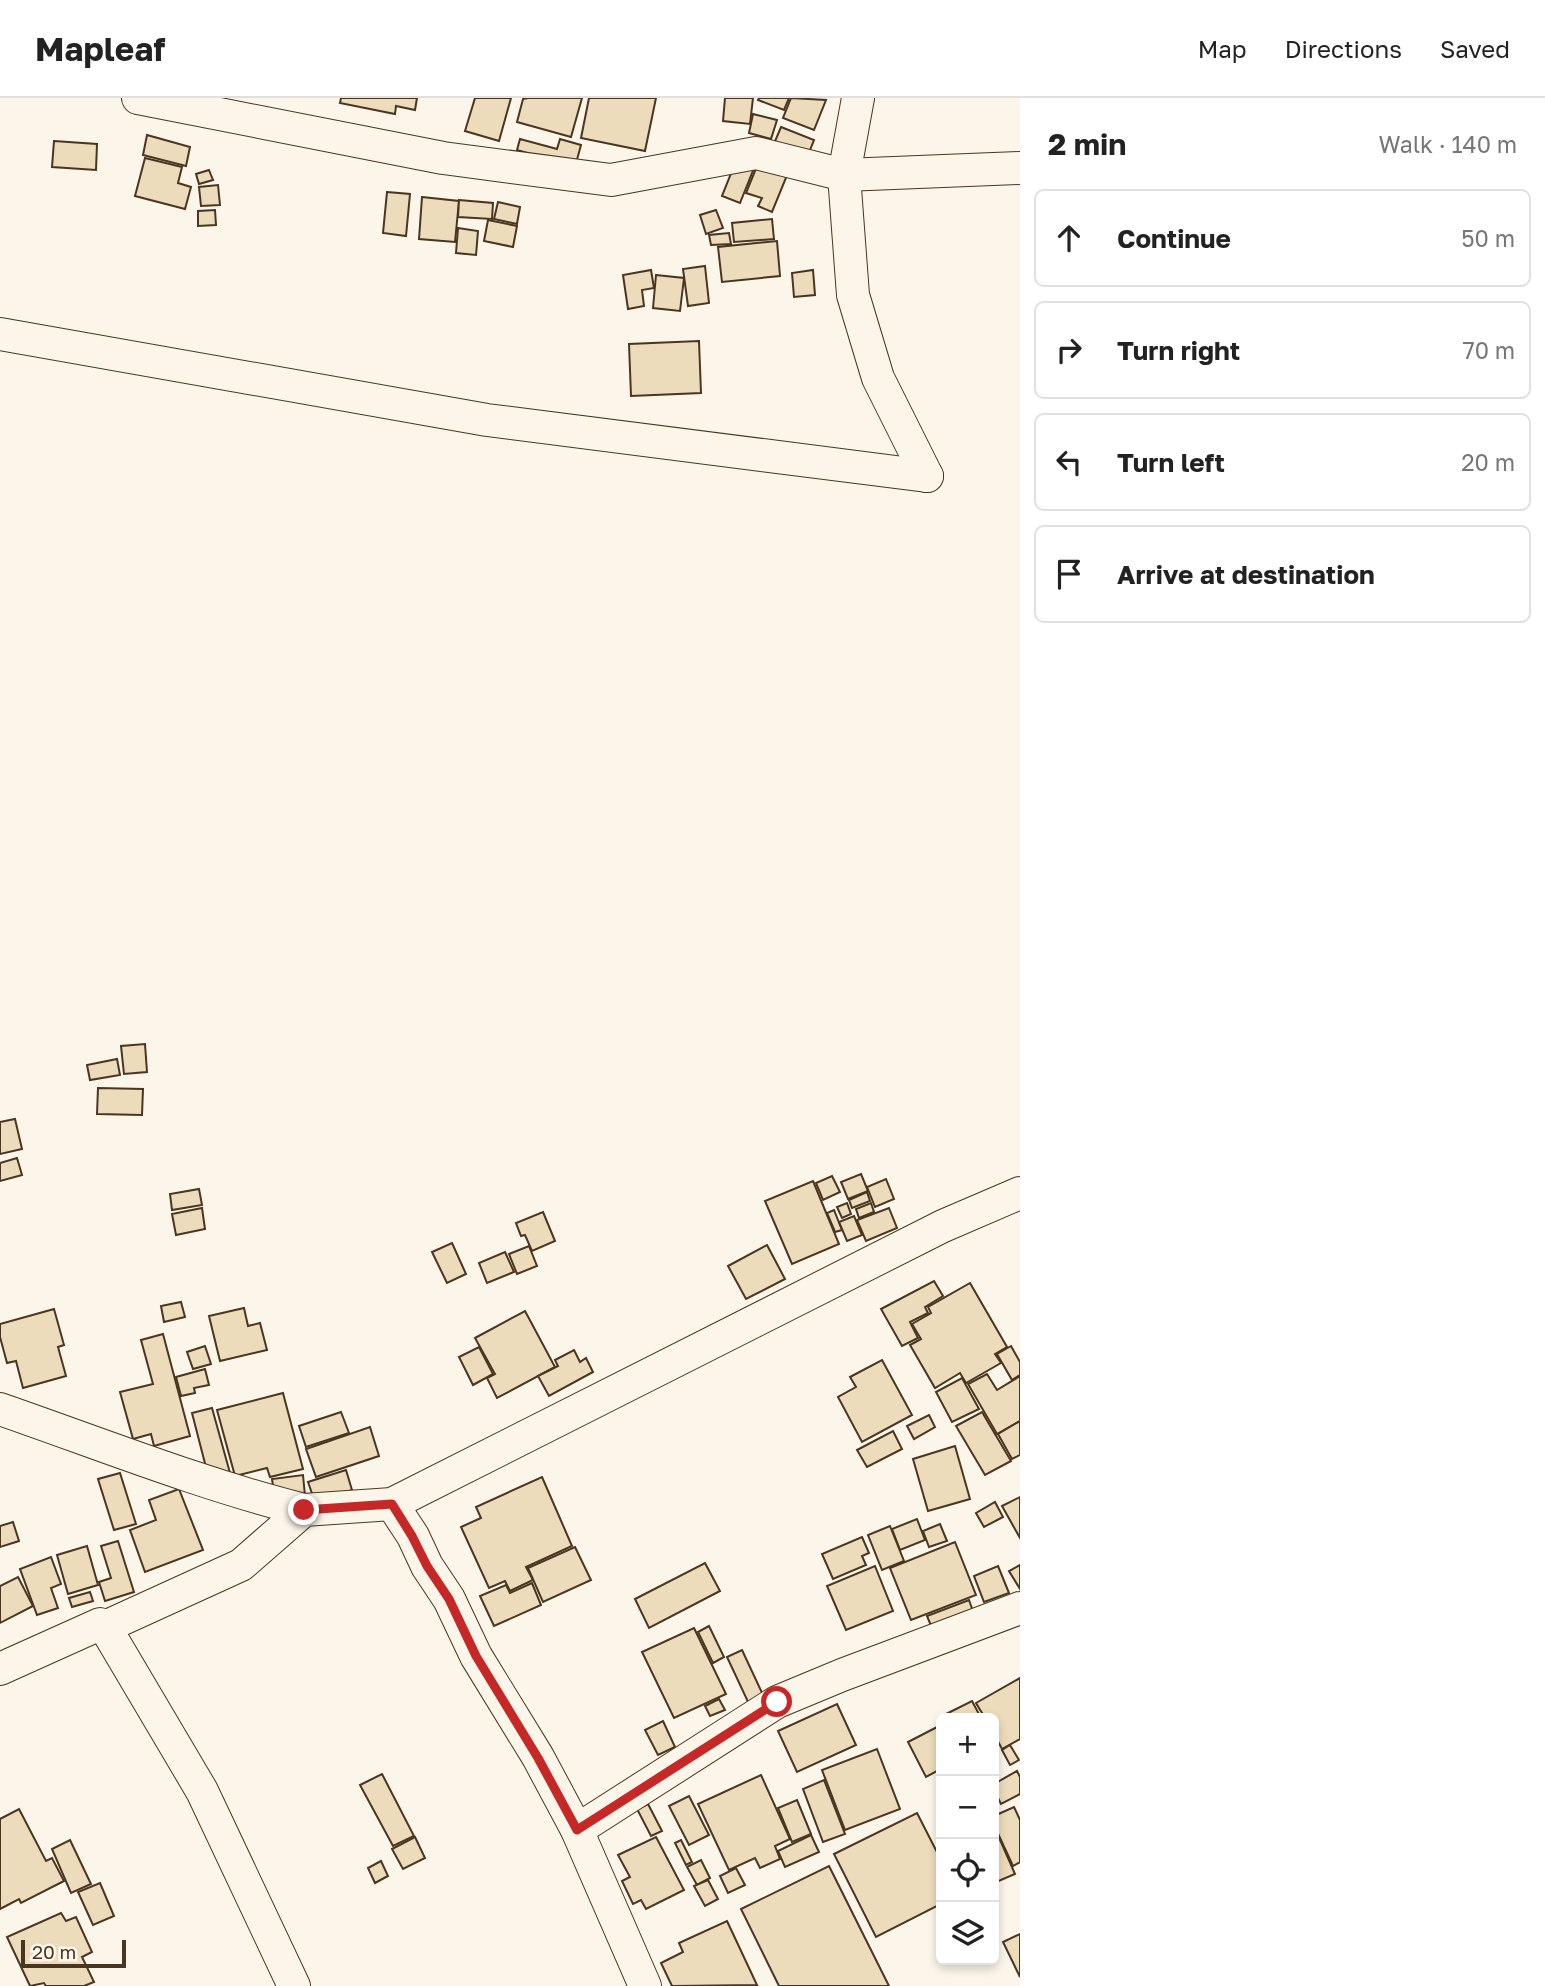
<!DOCTYPE html>
<meta charset="utf-8">
<style>
:root{--surface:#fff;--page:#f2f2f2;--text:#222;--muted:#767676;--line:#e0e0e0}
body{margin:0;font-family:"Golos Text",sans-serif;background:var(--page);color:var(--text)}
.controls{position:absolute;right:21px;bottom:21px;display:grid;overflow:hidden;border-radius:10px;box-shadow:0 4px 10px #0003}
.controls button{width:63px;height:63px;display:grid;place-items:center;padding:0;border:0;border-bottom:2px solid var(--line);background:var(--surface);color:var(--text);font:35px sans-serif}
.scale{position:absolute;left:21px;bottom:18px;width:105px;box-sizing:border-box;padding-left:7px;border:4px solid #4a3520;border-top:0;font-size:19px;line-height:24px;white-space:nowrap;color:#4a3520;-webkit-text-stroke:5px #fbf6e9;paint-order:stroke}
.stop{position:absolute;width:21px;height:21px;margin:-16px;border:5px solid #c62828;border-radius:50%;background:#fff}
.stop.end{background:#c62828;border-color:#fff;box-shadow:0 2px 7px #0008}
.list{margin:0;padding:0;list-style:none}
h2{display:flex;justify-content:space-between;align-items:center;height:91px;margin:0;padding:0 28px;font-size:30px}
h2 small{font-size:23px;font-weight:400;color:var(--muted)}
.list li{display:grid;grid-template-columns:46px 1fr auto;gap:21px;align-items:center;box-sizing:border-box;height:98px;margin:0 14px 14px;padding:0 14px;border:2px solid var(--line);border-radius:10px}
.list b{display:block;font-size:26px;white-space:nowrap}
.list em{font-size:23px;font-style:normal;color:var(--muted)}
.icon{flex:none;width:38px;height:38px;fill:none;stroke:currentColor;stroke-width:2;stroke-linecap:round;stroke-linejoin:round}
.map{position:relative;flex:none;width:1020px;height:1888px;overflow:hidden}
header{display:flex;align-items:center;gap:42px;box-sizing:border-box;height:98px;padding:0 35px;background:var(--surface);border-bottom:2px solid var(--line)}
header strong{font-size:33px}
nav{display:flex;gap:38px;margin-inline-start:auto;font-size:24px}
main{display:flex}
aside{flex:1;background:var(--surface)}
.map>svg:first-child{display:block}
.building{fill:#ecdcbc;stroke:#4a3520;stroke-width:2}
.lines{fill:none;stroke-linecap:round;stroke-linejoin:round}
.street-casing{stroke:#4a3520;stroke-width:34}
.street{stroke:#fbf6e9;stroke-width:32}
.route{stroke:#c62828;stroke-width:9}
</style>
<header>
<strong>Mapleaf</strong>
<nav><a>Map</a><a>Directions</a><a>Saved</a></nav>
</header>
<main>
<div class="map">
<svg width="1020" height="1888" viewBox="0 0 1020 1888">
<rect width="100%" height="100%" fill="#fbf6e9"/>
<g class="building">
<path d="M341,0H417L415,12L396,8L395,16L340,5Z"/>
<path d="M475,0H511L499,43L465,33Z"/>
<path d="M528,0H582L571,39L517,24L523,1Z"/>
<path d="M589,0H656L645,53L581,40Z"/>
<path d="M725,0H753L750,26L723,23Z"/>
<path d="M759,0H789L784,12L758,2Z"/>
<path d="M791,0L826,2L814,32L783,20Z"/>
<path d="M753,16L777,22L771,41L749,35Z"/>
<path d="M781,29L814,42L806,62L773,48Z"/>
<path d="M147,37L190,49L186,68L143,57Z"/>
<path d="M520,41L557,51L560,41L581,47L575,69L517,52Z"/>
<path d="M54,43L97,46L96,72L52,69Z"/>
<path d="M761,58L790,70L772,114L758,108L762,100L746,95Z"/>
<path d="M145,60L182,69L178,85L191,89L185,111L135,98Z"/>
<path d="M736,63L754,70L740,105L722,98Z"/>
<path d="M209,72L213,82L199,86L196,76Z"/>
<path d="M218,87L220,107L201,108L199,89Z"/>
<path d="M387,94L410,96L406,138L383,135Z"/>
<path d="M422,99L459,103L455,144L419,141Z"/>
<path d="M459,102L493,105L492,121L458,119Z"/>
<path d="M498,104L520,109L517,126L494,121Z"/>
<path d="M215,112L216,127L198,128V113Z"/>
<path d="M716,112L723,130L706,136L700,117Z"/>
<path d="M772,121L774,141L734,144L732,125Z"/>
<path d="M488,122L517,128L513,149L484,143Z"/>
<path d="M458,130L478,133L476,157L456,155Z"/>
<path d="M729,135L731,146L711,147L709,137Z"/>
<path d="M777,143L780,178L722,184L718,149Z"/>
<path d="M705,168L709,205L688,208L683,171Z"/>
<path d="M651,172L654,190L642,192L644,208L628,211L623,177Z"/>
<path d="M813,172L815,197L794,199L792,175Z"/>
<path d="M656,177L684,180L680,213L653,210Z"/>
<path d="M699,243L701,295L631,298L629,246Z"/>
<path d="M145,946L147,974L124,976L121,948Z"/>
<path d="M117,961L120,977L90,982L87,967Z"/>
<path d="M98,990L143,991L142,1017L97,1016Z"/>
<path d="M15,1021L22,1051L0,1056V1024Z"/>
<path d="M17,1060L22,1077L0,1083V1065Z"/>
<path d="M861,1076L868,1093L848,1101L841,1084Z"/>
<path d="M832,1078L840,1094L823,1102L816,1085Z"/>
<path d="M886,1081L894,1101L875,1109L867,1089Z"/>
<path d="M813,1083L839,1146L792,1166L765,1103Z"/>
<path d="M199,1091L202,1107L172,1112L170,1096Z"/>
<path d="M867,1094L870,1103L852,1110L849,1102Z"/>
<path d="M847,1105L851,1116L842,1120L837,1109Z"/>
<path d="M871,1105L874,1114L859,1120L856,1111Z"/>
<path d="M202,1110L205,1131L176,1137L172,1116Z"/>
<path d="M889,1110L897,1130L866,1143L857,1122Z"/>
<path d="M834,1112L842,1132L835,1134L827,1115Z"/>
<path d="M543,1114L555,1143L532,1153L525,1137L521,1138L516,1125Z"/>
<path d="M854,1118L862,1137L847,1143L839,1124Z"/>
<path d="M452,1145L466,1176L447,1185L432,1154Z"/>
<path d="M767,1147L785,1181L746,1201L728,1168Z"/>
<path d="M529,1148L537,1168L517,1176L509,1156Z"/>
<path d="M505,1154L514,1174L487,1185L479,1165Z"/>
<path d="M934,1183L943,1198L925,1209L928,1215L910,1224L918,1240L902,1248L881,1211Z"/>
<path d="M970,1185L1007,1249L995,1256L1001,1265L966,1285L960,1275L935,1290L910,1247L921,1241L912,1226L931,1215L928,1209Z"/>
<path d="M181,1204L185,1219L164,1224L161,1208Z"/>
<path d="M244,1210L248,1228L260,1225L267,1252L220,1263L209,1218Z"/>
<path d="M54,1211L64,1247L58,1249L66,1278L23,1290L16,1263L7,1265L0,1239V1226Z"/>
<path d="M525,1213L555,1269L497,1300L487,1280L495,1276L475,1240Z"/>
<path d="M163,1236L190,1338L154,1348L151,1336L133,1341L120,1294L153,1286L141,1242Z"/>
<path d="M205,1248L211,1266L193,1271L187,1254Z"/>
<path d="M1011,1248L1020,1264V1277L1012,1282L997,1256Z"/>
<path d="M479,1249L493,1276L473,1287L459,1259Z"/>
<path d="M574,1252L580,1264L586,1260L593,1274L549,1298L538,1278L558,1268L555,1262Z"/>
<path d="M882,1262L912,1317L862,1344L838,1299L856,1289L850,1279Z"/>
<path d="M205,1271L209,1287L194,1290L195,1295L181,1298L176,1279Z"/>
<path d="M987,1276L997,1292L1020,1278V1323L997,1336L968,1286Z"/>
<path d="M962,1280L979,1311L952,1324L936,1294Z"/>
<path d="M283,1295L303,1371L270,1379L267,1370L235,1378L217,1312Z"/>
<path d="M212,1310L230,1375L209,1381L192,1315Z"/>
<path d="M341,1314L349,1335L306,1349L299,1328Z"/>
<path d="M982,1314L1011,1363L985,1377L956,1328Z"/>
<path d="M929,1317L935,1329L914,1341L907,1328Z"/>
<path d="M1020,1323V1357L1012,1361L998,1336Z"/>
<path d="M370,1329L379,1358L316,1379L306,1351Z"/>
<path d="M893,1333L902,1351L867,1369L857,1352Z"/>
<path d="M955,1348L970,1401L928,1413L913,1361Z"/>
<path d="M346,1372L352,1392L315,1404L308,1384Z"/>
<path d="M120,1375L136,1426L114,1432L98,1381Z"/>
<path d="M303,1377L305,1398L275,1402L272,1381Z"/>
<path d="M542,1379L572,1448L526,1469L533,1482L510,1493L505,1483L489,1490L461,1429L481,1420L476,1409Z"/>
<path d="M179,1391L203,1452L145,1474L130,1432L156,1422L149,1402Z"/>
<path d="M1020,1399V1440L1002,1408Z"/>
<path d="M995,1404L1003,1419L984,1429L976,1415Z"/>
<path d="M917,1421L925,1442L900,1452L892,1431Z"/>
<path d="M13,1424L19,1443L0,1449V1428Z"/>
<path d="M940,1426L947,1443L929,1449L923,1433Z"/>
<path d="M890,1428L904,1463L882,1472L868,1437Z"/>
<path d="M862,1439L869,1455L862,1458L866,1467L833,1481L822,1456Z"/>
<path d="M118,1443L134,1494L105,1503L99,1484L111,1480L101,1448Z"/>
<path d="M955,1444L976,1497L911,1522L890,1470Z"/>
<path d="M87,1448L98,1487L68,1496L57,1457Z"/>
<path d="M575,1449L591,1482L543,1504L528,1470Z"/>
<path d="M51,1459L61,1486L51,1490L58,1510L37,1517L20,1471Z"/>
<path d="M705,1465L720,1493L649,1530L635,1501Z"/>
<path d="M1020,1467V1491L1009,1473Z"/>
<path d="M875,1468L893,1513L846,1532L827,1488Z"/>
<path d="M998,1468L1009,1495L984,1504L974,1478Z"/>
<path d="M18,1479L33,1508L0,1525V1488Z"/>
<path d="M532,1485L541,1507L494,1528L480,1498L506,1487L510,1495Z"/>
<path d="M90,1494L93,1503L72,1509L69,1500Z"/>
<path d="M969,1502L975,1519L934,1535L927,1518Z"/>
<path d="M709,1528L724,1559L713,1565L698,1534Z"/>
<path d="M694,1530L726,1596L674,1620L642,1554Z"/>
<path d="M742,1552L764,1599L749,1606L727,1559Z"/>
<path d="M1020,1580V1641L1002,1651L994,1636V1620H985L976,1605Z"/>
<path d="M719,1601L725,1612L710,1618L705,1608Z"/>
<path d="M972,1603L981,1620H948L946,1616Z"/>
<path d="M837,1606L856,1647L797,1674L778,1633Z"/>
<path d="M663,1623L675,1649L658,1657L645,1632Z"/>
<path d="M941,1627V1671L926,1679L908,1644Z"/>
<path d="M1010,1647L1019,1662L1010,1667L1002,1652Z"/>
<path d="M877,1651L900,1711L845,1732L822,1672Z"/>
<path d="M1017,1673L1020,1679V1696L1001,1706L994,1692V1686Z"/>
<path d="M382,1676L414,1738L393,1748L360,1687Z"/>
<path d="M761,1677L790,1741L775,1748L780,1761L760,1770L755,1760L729,1772L698,1706Z"/>
<path d="M824,1682L845,1736L823,1744L803,1691Z"/>
<path d="M689,1698L709,1737L689,1747L669,1708Z"/>
<path d="M797,1702L811,1736L792,1744L778,1710Z"/>
<path d="M648,1706L662,1733L651,1738L637,1711Z"/>
<path d="M1014,1709L1020,1722V1764L1013,1768L994,1727V1718Z"/>
<path d="M19,1711L46,1763L52,1760L64,1783L21,1805L19,1801L0,1811V1721Z"/>
<path d="M917,1715L941,1762V1806L876,1839L834,1756Z"/>
<path d="M994,1728L1015,1776L994,1785Z"/>
<path d="M811,1737L819,1754L785,1769L778,1753Z"/>
<path d="M415,1739L425,1760L403,1771L392,1751Z"/>
<path d="M656,1739L684,1792L646,1811L641,1802L633,1806L622,1783L630,1779L618,1757Z"/>
<path d="M70,1742L91,1786L71,1795L52,1751Z"/>
<path d="M681,1742L692,1764L686,1767L675,1745Z"/>
<path d="M701,1762L710,1780L697,1787L687,1769Z"/>
<path d="M381,1763L388,1778L375,1785L368,1770Z"/>
<path d="M829,1768L889,1888H779L741,1811Z"/>
<path d="M736,1770L745,1787L728,1795L720,1778Z"/>
<path d="M708,1782L718,1801L705,1808L694,1788Z"/>
<path d="M100,1785L114,1818L93,1827L78,1794Z"/>
<path d="M61,1815L66,1823L76,1819L92,1854L82,1859L94,1884L84,1888H46L44,1885L30,1888L7,1839Z"/>
<path d="M727,1823L757,1887L672,1888L661,1865L683,1854L679,1845Z"/>
<path d="M1020,1836V1879L1003,1844Z"/>
</g>
<g class="lines">
<defs>
<g id="street">
<path d="M138,0L443,60L611,82L756,55L844,77L1020,70"/>
<path d="M858,0L844,77L853,197L878,280L927,378"/>
<path d="M0,236L487,322L927,378"/>
<path d="M0,1311C101,1346 201,1386 304,1412"/>
<path d="M392,1406L413,1438L427,1468L449,1501L476,1558L538,1659L577,1732L645,1888"/>
<path d="M105,1529L202,1693L294,1888"/>
<path d="M0,1571L100,1526L105,1529L241,1467L304,1412L392,1406L943,1128L1020,1095"/>
<path d="M577,1732L777,1604L842,1577L1020,1510"/>
</g>
</defs>
<use href="#street" class="street-casing"/>
<use href="#street" class="street"/>
</g>
<g class="lines">
<path class="route" d="M304,1412L392,1406L412,1438L427,1468L449,1501L476,1558L538,1660L577,1732L777,1604"/>
</g>
</svg>
<div class="controls">
<button>+</button>
<button>−</button>
<button><svg class="icon" aria-label="locate" viewBox="0 0 24 24"><circle cx="12" cy="12" r="6"/><path d="M12 2v4M12 18v4M2 12h4M18 12h4"/></svg></button>
<button><svg class="icon" aria-label="layers" viewBox="0 0 24 24"><path d="M12 4l9 5-9 5-9-5zM3 14l9 5 9-5"/></svg></button>
</div>
<div class="scale">20 m</div>
<div class="stop" style="left:777px;top:1604px"></div>
<div class="stop end" style="left:304px;top:1412px"></div>
</div>
<aside>
<h2>2 min<small>Walk · 140 m</small></h2>
<ul class="list">
<li><svg class="icon" aria-label="ahead" viewBox="0 0 24 24"><path d="M12 20V5M6 11l6-6 6 6"/></svg><div><b>Continue</b></div><em>50 m</em></li>
<li><svg class="icon" aria-label="right" viewBox="0 0 24 24"><path d="M7 20v-9h11M14 6l5 5-5 5"/></svg><div><b>Turn right</b></div><em>70 m</em></li>
<li><svg class="icon" aria-label="left" viewBox="0 0 24 24"><path d="M17 20v-9H6M10 6l-5 5 5 5"/></svg><div><b>Turn left</b></div><em>20 m</em></li>
<li><svg class="icon" aria-label="arrive" viewBox="0 0 24 24"><path d="M6 21V4h12l-3 4 3 4H6"/></svg><div><b>Arrive at destination</b></div></li>
</ul>
</aside>
</main>
